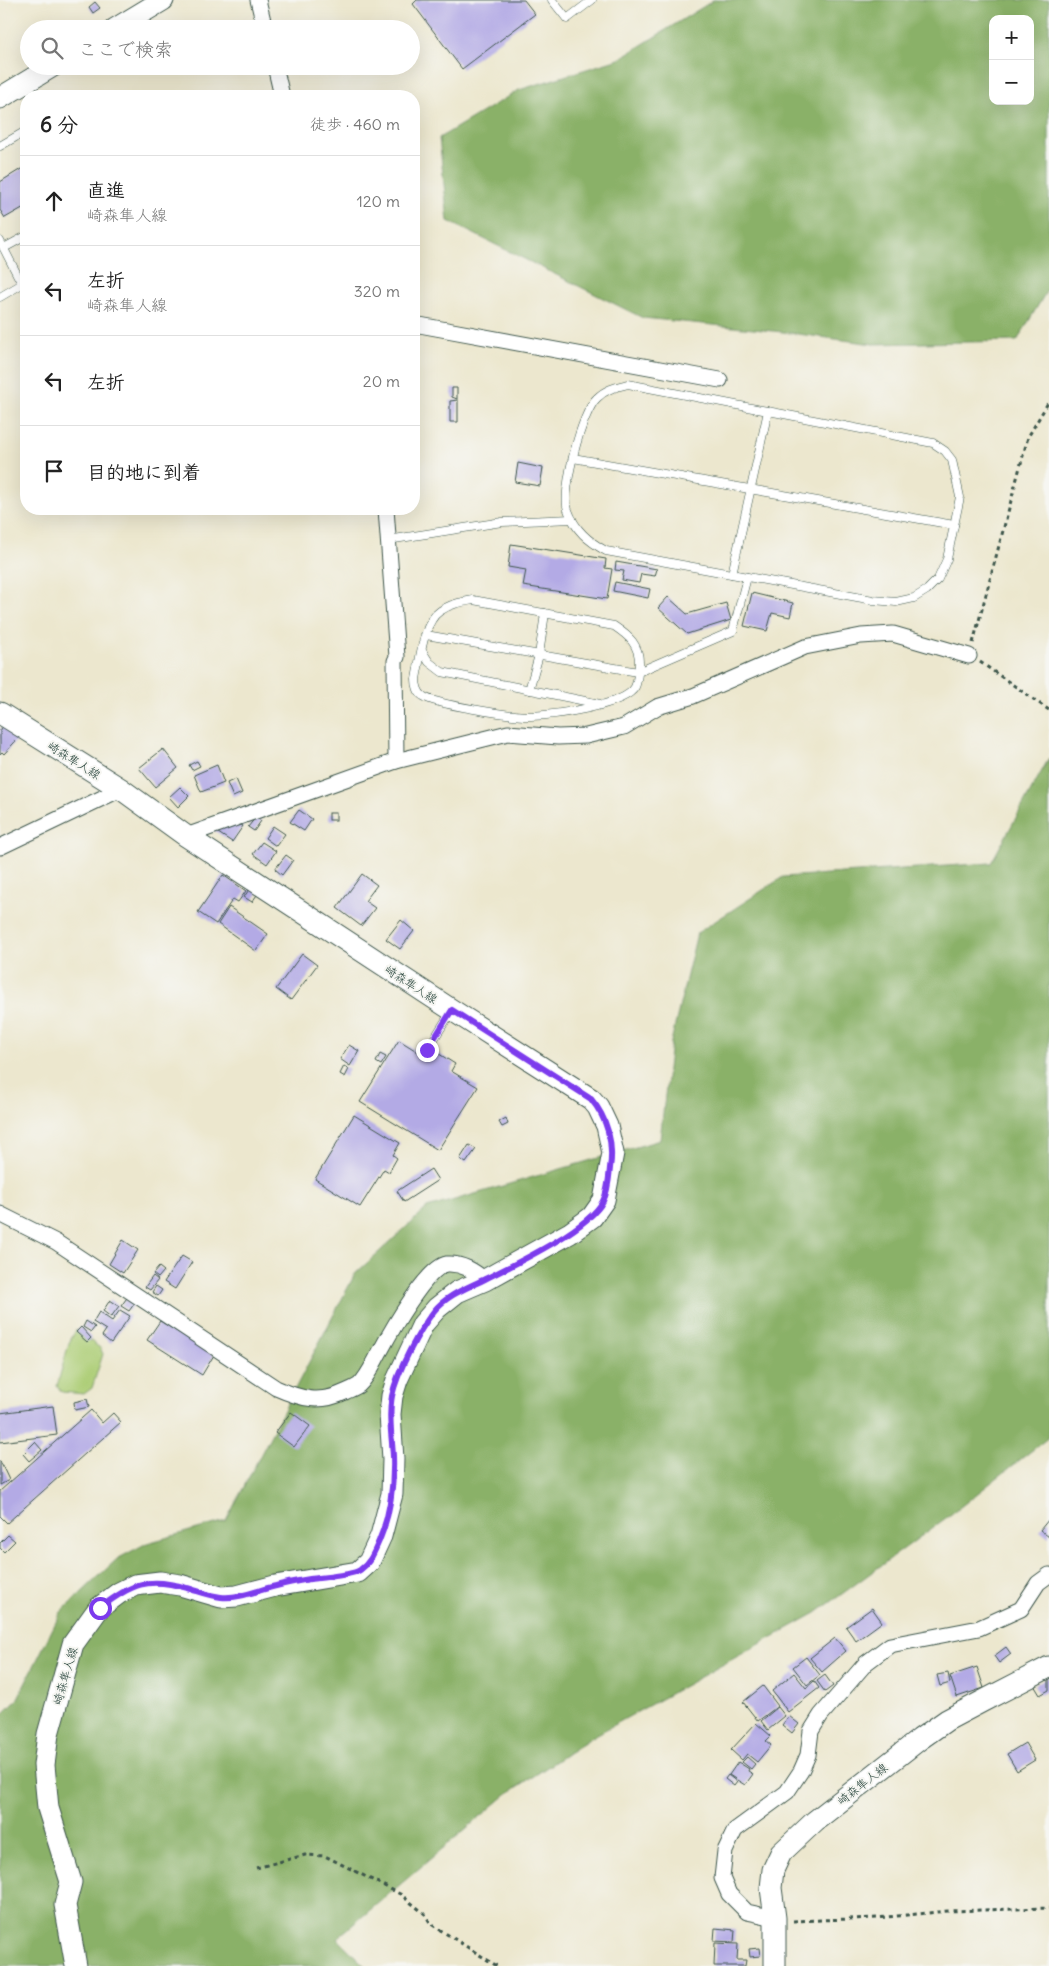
<!DOCTYPE html>
<html lang="ja">
<meta charset="utf-8">
<style>
:root{--surface:#fff;--page:#f6f6f6;--text:#222;--muted:#767676;--line:#e0e0e0}
body{margin:0;font-family:Delius,"Klee One",sans-serif;background:var(--page);color:var(--text)}
.controls{position:absolute;right:15px;top:15px;display:grid;overflow:hidden;border-radius:10px;box-shadow:0 5px 20px #0002}
.controls button{width:45px;height:45px;display:grid;place-items:center;padding:0;border:0;border-bottom:1px solid var(--line);background:var(--surface);color:var(--text);font:25px sans-serif}
.stop{position:absolute;width:15px;height:15px;margin:-11px;border:4px solid #7c3aed;border-radius:50%;background:#fff}
.stop.end{background:#7c3aed;border-color:#fff;box-shadow:0 1px 5px #0008}
.list{margin:0;padding:0;list-style:none}
h2{display:flex;justify-content:space-between;align-items:center;height:65px;margin:0;padding:0 20px;font-size:21px}
h2 small{font-size:16px;font-weight:400;color:var(--muted)}
.list li{display:grid;grid-template-columns:32px 1fr auto;gap:15px;align-items:center;box-sizing:border-box;height:90px;padding:0 20px;border-top:1px solid var(--line)}
.list b{display:block;font-size:19px;white-space:nowrap}
.list p{margin:0;font-size:16px;white-space:nowrap;color:var(--muted)}
.list em{font-size:16px;font-style:normal;color:var(--muted)}
.icon{flex:none;width:28px;height:28px;fill:none;stroke:currentColor;stroke-width:2;stroke-linecap:round;stroke-linejoin:round}
.map{position:relative;flex:none;width:1049px;height:1966px;overflow:hidden}
.search{position:absolute;background:var(--surface);box-shadow:0 5px 20px #0002;left:20px;top:20px;width:400px;height:55px;display:flex;align-items:center;gap:12px;box-sizing:border-box;padding:0 18px;border-radius:28px;color:var(--muted);font-size:19px}
.panel{position:absolute;background:var(--surface);box-shadow:0 5px 20px #0002;left:20px;top:90px;width:400px;height:425px;border-radius:20px}
.map>svg:first-child{display:block}
.green{fill:#adce77;stroke:#668656}
.forest{fill:#8ab168;stroke:#54774e;fill-rule:evenodd}
.building{fill:#b3aae5}
.lines{fill:none;stroke-linecap:round;stroke-linejoin:round}
.lane-casing{stroke:#3e564b;stroke-width:9}
.street-casing{stroke:#3e564b;stroke-width:17}
.secondary-casing{stroke:#3e564b;stroke-width:23}
.path{stroke:#3e564b;stroke-width:3;stroke-dasharray:4 4;stroke-linecap:butt}
.lane{stroke:#fff;stroke-width:8}
.street{stroke:#fff;stroke-width:15}
.secondary{stroke:#fff;stroke-width:21}
.route{stroke:#7c3aed;stroke-width:6}
.labels{text-anchor:middle;dominant-baseline:central;stroke-width:4;stroke-linejoin:round;paint-order:stroke}
.street-label{font-size:12px;fill:#1f3d34;stroke:#f6f6f2}
</style>
<div class="map">
<svg width="1049" height="1966" viewBox="0 0 1049 1966">
<rect width="100%" height="100%" fill="#f6f6f2"/>
<filter id="ink" filterUnits="userSpaceOnUse"><feTurbulence type="fractalNoise" baseFrequency=".02" numOctaves="2"/><feDisplacementMap in="SourceGraphic" scale="10" xChannelSelector="R" yChannelSelector="G"/><feConvolveMatrix kernelMatrix="1 2 1 2 8 2 1 2 1" color-interpolation-filters="sRGB"/></filter>
<filter id="wash" filterUnits="userSpaceOnUse"><feTurbulence type="fractalNoise" baseFrequency=".0096" numOctaves="4" result="noise"/><feDisplacementMap in="SourceGraphic" scale="20" xChannelSelector="R" yChannelSelector="G"/><feGaussianBlur stdDeviation="1.12" result="paint"/><feColorMatrix in="noise" values="0 0 0 0 0 0 0 0 0 0 0 0 0 0 0 0 0 1.4 0 .05"/><feComposite in="paint" operator="in"/></filter>
<g filter="url(#wash)">
<rect width="100%" height="100%" fill="#ece7ce"/>
<path class="green" d="M76,1330L100,1348L103,1354L92,1388L84,1394L62,1392L57,1386L69,1343Z"/>
<g class="forest">
<path d="M714,0H1049V287L1017,341L873,344L783,332L643,318L448,221L439,138L519,90L619,59ZM993,19H1030V101H993Z"/>
<path d="M1049,758V1437L950,1515L816,1613L592,1737L507,1794L337,1938L365,1966H0V1717L17,1700L61,1612L117,1559L147,1543L226,1521L355,1274L427,1208L660,1140L671,1042L697,933L783,877L991,863Z"/>
</g>
<g id="blocks">
<g class="building">
<path d="M417,0H524L535,14L462,69L413,4Z"/>
<path d="M95,2L100,8L93,13L89,7Z"/>
<path d="M26,166V206L5,218L0,210V182Z"/>
<path d="M452,388H457V399L452,397Z"/>
<path d="M458,400V422H450V401Z"/>
<path d="M518,463L543,468L540,486L515,482Z"/>
<path d="M511,544L606,559L605,568L612,569L607,599L523,586L526,570L508,567Z"/>
<path d="M616,562L657,569L655,576L641,574L639,583L622,580L624,571L615,570Z"/>
<path d="M615,582L650,589L648,598L613,591Z"/>
<path d="M752,593L793,603L790,617L772,613L767,631L744,626Z"/>
<path d="M668,597L687,614L726,603L731,620L687,634L658,608Z"/>
<path d="M8,721L22,734L4,754L2,752L0,754V730Z"/>
<path d="M163,749L178,768L155,787L139,768Z"/>
<path d="M197,761L200,766L192,770L189,765Z"/>
<path d="M217,765L224,783L201,792L194,775Z"/>
<path d="M236,779L242,793L233,797L227,783Z"/>
<path d="M180,787L189,796L178,807L169,797Z"/>
<path d="M299,810L312,819L304,831L290,822Z"/>
<rect x="329" y="813" width="7" height="7"/>
<path d="M256,817L261,821L254,831L248,827Z"/>
<path d="M234,821L243,826L232,842L212,829Z"/>
<path d="M273,826L285,834L276,846L265,838Z"/>
<path d="M262,842L276,851L267,864L253,854Z"/>
<path d="M286,855L293,860L282,875L275,869Z"/>
<path d="M362,874L377,885L365,901L375,908L361,926L337,908Z"/>
<path d="M223,875L246,891L238,902L233,899L216,924L198,912Z"/>
<path d="M251,887L259,892L252,902L244,897Z"/>
<path d="M229,907L268,934L256,951L218,924Z"/>
<path d="M401,920L414,931L400,949L386,939Z"/>
<path d="M302,954L317,965L291,1000L276,989Z"/>
<path d="M399,1040L431,1060L436,1052L455,1064L451,1071L478,1087L438,1150L360,1102Z"/>
<path d="M349,1045L359,1051L350,1066L340,1059Z"/>
<path d="M380,1054L386,1057L381,1065L376,1062Z"/>
<path d="M344,1066L349,1069L345,1077L340,1074Z"/>
<path d="M354,1115L400,1143L393,1155L397,1158L389,1172L384,1169L360,1207L315,1179Z"/>
<path d="M506,1118L508,1124L502,1127L499,1122Z"/>
<path d="M469,1145L476,1149L466,1163L460,1159Z"/>
<path d="M431,1169L438,1180L404,1202L397,1191Z"/>
<path d="M123,1240L138,1250L123,1273L109,1264Z"/>
<path d="M182,1256L192,1262L175,1289L164,1282Z"/>
<path d="M159,1267L164,1271L158,1278L153,1274Z"/>
<path d="M153,1276L158,1280L150,1290L145,1287Z"/>
<path d="M156,1286L162,1290L158,1296L152,1292Z"/>
<path d="M129,1295L137,1300L129,1311L121,1306Z"/>
<path d="M110,1300L119,1306L111,1317L103,1311Z"/>
<path d="M120,1310L130,1316L111,1343L102,1336L106,1330L93,1322L99,1312L112,1321Z"/>
<path d="M86,1321L95,1327L91,1332L83,1327Z"/>
<path d="M160,1321L214,1355L202,1375L147,1340Z"/>
<path d="M81,1327L91,1338L87,1342L76,1332Z"/>
<path d="M87,1399L89,1407L75,1410L74,1402Z"/>
<path d="M53,1406L57,1435L0,1442V1413Z"/>
<path d="M91,1410L102,1423L113,1413L121,1422L7,1523L0,1516V1491Z"/>
<path d="M291,1412L310,1426L294,1447L275,1433Z"/>
<path d="M35,1442L42,1450L29,1461L23,1454Z"/>
<path d="M0,1461L9,1480L0,1485Z"/>
<path d="M1049,1519V1537L1040,1530Z"/>
<path d="M8,1535L15,1541L4,1552L0,1548V1543Z"/>
<path d="M872,1608L882,1622L856,1641L846,1627Z"/>
<path d="M835,1638L846,1651L822,1672L810,1658Z"/>
<path d="M1006,1647L1011,1654L999,1663L994,1656Z"/>
<path d="M806,1657L820,1675L807,1685L793,1667Z"/>
<path d="M977,1667L984,1688L957,1697L950,1676Z"/>
<path d="M794,1673L806,1688L814,1681L819,1688L788,1712L772,1691Z"/>
<path d="M948,1673L950,1683L940,1686L937,1675Z"/>
<path d="M825,1675L833,1686L825,1692L817,1681Z"/>
<path d="M1049,1676V1690L1040,1695L1034,1685Z"/>
<path d="M763,1686L778,1706L758,1721L743,1702Z"/>
<path d="M778,1707L785,1716L768,1730L761,1721Z"/>
<path d="M789,1716L799,1724L792,1733L782,1725Z"/>
<path d="M756,1723L771,1736L766,1741L771,1745L757,1762L747,1754L742,1760L731,1750Z"/>
<path d="M1025,1743L1035,1760L1017,1771L1007,1754Z"/>
<path d="M747,1757L755,1764L751,1769L742,1762Z"/>
<path d="M738,1762L749,1769L748,1771L753,1774L745,1785L729,1775Z"/>
<path d="M728,1775L737,1782L734,1786L725,1779Z"/>
<path d="M715,1928L735,1930L734,1942L714,1941Z"/>
<path d="M715,1943L738,1944L737,1960H746L745,1966H714Z"/>
<path d="M759,1948L760,1956L750,1957L749,1949Z"/>
</g>
</g>
</g>
<g filter="url(#ink)">
<use href="#blocks" fill-opacity="0" stroke="#3e564b" stroke-width="1"/>
<g class="lines">
<defs>
<g id="lane">
<path d="M552,0L567,19L592,0"/>
<path d="M0,146L26,131"/>
<path d="M0,241L22,284L0,297"/>
<path d="M4,248L26,236"/>
<path d="M628,384L933,443L945,451L952,460L960,497L947,559L938,579L927,590L914,598L896,602L873,600L606,551C588,541 575,530 568,510C561,491 582,411 597,398C606,389 616,387 628,384Z"/>
<path d="M573,458L954,525"/>
<path d="M388,540L502,522L572,519"/>
<path d="M732,574L768,411"/>
<path d="M473,600L614,626C629,636 640,645 639,665C638,671 638,681 635,687C625,706 553,715 531,716C516,717 433,704 423,696C418,693 416,685 416,679C420,660 423,622 440,611C450,604 462,602 473,600Z"/>
<path d="M426,635L638,672L733,631L747,577"/>
<path d="M422,651L429,662L442,672L600,704"/>
<path d="M529,690L539,655L545,613"/>
<path d="M427,1050L451,1012"/>
</g>
<g id="street">
<path d="M258,0L265,29"/>
<path d="M275,66L282,96"/>
<path d="M414,324L720,380"/>
<path d="M386,509L397,657L395,661L396,761"/>
<path d="M186,836L396,761L508,733L558,737L586,736L624,727L657,707L693,696L805,647L861,636L893,634L969,656"/>
<path d="M0,847L121,789"/>
<path d="M0,1214L56,1242L276,1388C301,1399 320,1404 345,1392C349,1390 355,1388 359,1385C368,1377 375,1360 381,1350C391,1331 427,1267 447,1264C462,1263 474,1271 485,1280"/>
<path d="M775,1918L747,1912L729,1894L722,1878L725,1851L735,1830L787,1792L801,1771L808,1755L811,1731L821,1715L866,1663L890,1645L979,1628L1021,1609L1038,1583L1049,1575"/>
</g>
<g id="secondary">
<path d="M115,29L163,0"/>
<path d="M0,98L53,66"/>
<path d="M0,713L121,789L186,836L452,1010L591,1099L598,1107L607,1126L613,1153L604,1200L592,1217L570,1233L485,1280L457,1292L437,1308L423,1324L397,1380L392,1396L390,1414L393,1459L392,1494L381,1536L369,1562L358,1572L275,1586L237,1596L221,1597L180,1585L160,1582L135,1585L119,1593L99,1608L73,1644L48,1734L44,1765L48,1808L71,1882L65,1905L76,1966"/>
<path d="M775,1966V1918L771,1888L773,1870L781,1853L815,1821L920,1739L947,1720L983,1701L1049,1667"/>
</g>
</defs>
<use href="#lane" class="lane-casing"/>
<use href="#street" class="street-casing"/>
<use href="#secondary" class="secondary-casing"/>
<g class="path">
<path d="M973,643L1028,437L1049,401"/>
<path d="M980,662L1049,710"/>
<path d="M256,1868L305,1855L325,1856L400,1894L425,1914L431,1924L497,1966"/>
<path d="M793,1921L877,1918L948,1911L1049,1908"/>
</g>
<use href="#lane" class="lane"/>
<use href="#street" class="street"/>
<use href="#secondary" class="secondary"/>
</g>
</g>
<g class="lines" filter="url(#ink)">
<path class="route" d="M100,1608C131,1584 148,1576 187,1588C198,1591 210,1596 221,1597C239,1599 258,1590 276,1586C287,1583 298,1581 310,1579C322,1577 351,1576 360,1570C371,1562 374,1552 379,1541C390,1515 394,1485 393,1456C392,1437 388,1416 392,1396C397,1372 419,1330 434,1311C447,1295 467,1288 485,1279C515,1264 589,1229 603,1201C608,1192 609,1178 610,1168C614,1143 607,1118 591,1099L452,1010L427,1050"/>
</g>
<g class="labels">
<g class="street-label">
<text transform="translate(74 760) rotate(32)">崎森隼人線</text>
<text transform="translate(411 984) rotate(33)">崎森隼人線</text>
<text transform="translate(65 1676) rotate(-74)">崎森隼人線</text>
<text transform="translate(862 1784) rotate(-38)">崎森隼人線</text>
</g>
</g>
</svg>
<div class="controls">
<button>+</button>
<button>−</button>
</div>
<div class="stop" style="left:100px;top:1608px"></div>
<div class="stop end" style="left:427px;top:1050px"></div>
<div class="search"><svg class="icon" aria-label="search" viewBox="0 0 24 24"><circle cx="10" cy="10" r="6"/><path d="M15 15l6 6"/></svg>ここで検索</div>
<section class="panel">
<h2>6 分<small>徒歩 · 460 m</small></h2>
<ul class="list">
<li><svg class="icon" aria-label="ahead" viewBox="0 0 24 24"><path d="M12 20V5M6 11l6-6 6 6"/></svg><div><b>直進</b><p>崎森隼人線</p></div><em>120 m</em></li>
<li><svg class="icon" aria-label="left" viewBox="0 0 24 24"><path d="M17 20v-9H6M10 6l-5 5 5 5"/></svg><div><b>左折</b><p>崎森隼人線</p></div><em>320 m</em></li>
<li><svg class="icon" aria-label="left" viewBox="0 0 24 24"><path d="M17 20v-9H6M10 6l-5 5 5 5"/></svg><div><b>左折</b></div><em>20 m</em></li>
<li><svg class="icon" aria-label="arrive" viewBox="0 0 24 24"><path d="M6 21V4h12l-3 4 3 4H6"/></svg><div><b>目的地に到着</b></div></li>
</ul>
</section>
</div>
